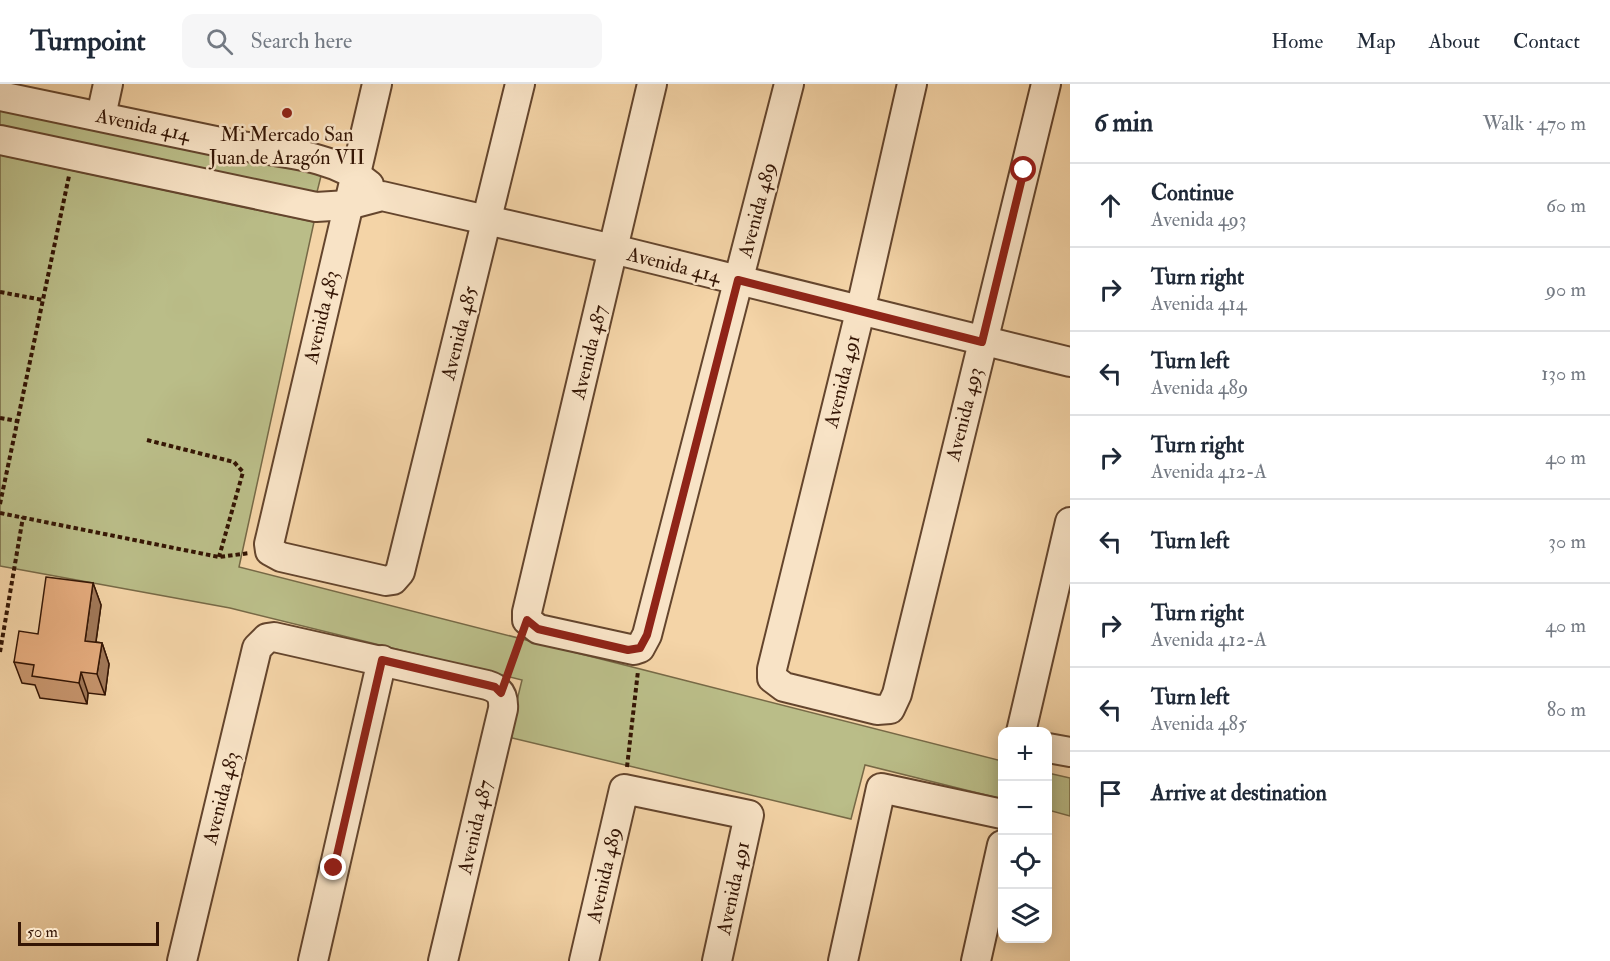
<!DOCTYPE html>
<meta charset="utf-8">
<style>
:root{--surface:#fff;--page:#f6f6f7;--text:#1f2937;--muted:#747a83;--line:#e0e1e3}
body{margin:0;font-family:"IM FELL Double Pica",serif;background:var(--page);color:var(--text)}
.controls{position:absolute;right:18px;bottom:18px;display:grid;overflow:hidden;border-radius:12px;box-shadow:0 3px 15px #0003}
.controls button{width:54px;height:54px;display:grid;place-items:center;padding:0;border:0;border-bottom:2px solid var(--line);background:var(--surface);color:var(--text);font:30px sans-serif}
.scale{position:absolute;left:18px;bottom:15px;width:141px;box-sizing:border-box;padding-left:6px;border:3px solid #341504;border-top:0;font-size:16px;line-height:21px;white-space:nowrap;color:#341504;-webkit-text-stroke:4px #f8e3c6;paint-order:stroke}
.stop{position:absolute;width:18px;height:18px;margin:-14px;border:4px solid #8f2418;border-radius:50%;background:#fff}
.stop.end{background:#8f2418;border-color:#fff;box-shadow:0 2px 6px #0008}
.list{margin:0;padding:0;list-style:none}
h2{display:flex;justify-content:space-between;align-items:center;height:78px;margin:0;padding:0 24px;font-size:26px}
h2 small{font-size:20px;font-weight:400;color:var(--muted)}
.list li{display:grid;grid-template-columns:39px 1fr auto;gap:18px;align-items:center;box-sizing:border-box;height:84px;padding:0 24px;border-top:2px solid var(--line)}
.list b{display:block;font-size:22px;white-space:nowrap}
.list p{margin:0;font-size:20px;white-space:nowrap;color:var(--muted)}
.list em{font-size:20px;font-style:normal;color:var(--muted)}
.icon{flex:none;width:33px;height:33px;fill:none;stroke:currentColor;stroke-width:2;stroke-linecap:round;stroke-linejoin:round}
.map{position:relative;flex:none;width:1070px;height:877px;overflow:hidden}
header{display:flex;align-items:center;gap:36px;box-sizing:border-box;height:84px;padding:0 30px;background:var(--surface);border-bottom:2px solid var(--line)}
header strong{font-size:28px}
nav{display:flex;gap:33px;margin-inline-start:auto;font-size:21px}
.search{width:420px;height:54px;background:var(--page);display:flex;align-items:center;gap:15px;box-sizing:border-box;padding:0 21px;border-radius:12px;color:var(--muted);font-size:22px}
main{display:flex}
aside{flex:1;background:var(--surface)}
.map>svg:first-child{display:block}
.green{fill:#babd88;stroke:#776946;stroke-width:1.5}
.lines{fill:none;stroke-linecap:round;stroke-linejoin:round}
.minor-casing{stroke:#64452d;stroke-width:32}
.path{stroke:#341504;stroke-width:4;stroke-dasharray:4.5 3;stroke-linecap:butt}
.minor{stroke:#f8e3c6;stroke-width:28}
.wall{fill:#c6946c;stroke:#341504;stroke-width:1.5}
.shaded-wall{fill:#a17858;stroke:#341504;stroke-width:1.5}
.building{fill:#e6ac7e;stroke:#341504;stroke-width:1.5}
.route{stroke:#8f2418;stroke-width:8}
.poi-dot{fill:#8f2418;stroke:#f8e3c6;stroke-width:2}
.labels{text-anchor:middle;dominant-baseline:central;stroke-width:5;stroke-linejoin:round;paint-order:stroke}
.street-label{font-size:20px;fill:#341504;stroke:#f8e3c6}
.poi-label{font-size:20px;fill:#341504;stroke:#f8e3c6}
</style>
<header>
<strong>Turnpoint</strong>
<div class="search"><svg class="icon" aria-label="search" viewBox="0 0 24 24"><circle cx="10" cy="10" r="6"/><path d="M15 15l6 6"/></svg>Search here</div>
<nav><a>Home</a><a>Map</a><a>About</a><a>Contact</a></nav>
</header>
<main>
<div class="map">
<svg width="1070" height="877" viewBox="0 0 1070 877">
<rect width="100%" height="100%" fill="#f4d4a7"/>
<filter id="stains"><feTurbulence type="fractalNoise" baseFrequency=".00333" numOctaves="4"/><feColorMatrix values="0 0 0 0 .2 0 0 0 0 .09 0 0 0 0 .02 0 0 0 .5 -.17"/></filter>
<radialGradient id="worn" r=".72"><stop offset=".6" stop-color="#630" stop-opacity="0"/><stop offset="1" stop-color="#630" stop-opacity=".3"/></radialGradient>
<g class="green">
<path d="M0,14L322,88L314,120L0,52Z"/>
<path d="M0,71L314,138L239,483L1002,677V715L865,681L851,735L508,653L522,596L230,524L0,482Z"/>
<path d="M1048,689L1070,694V732L1048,726Z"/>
</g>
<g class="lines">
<defs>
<g id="minor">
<path d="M377,0L269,460L270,467L281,473L386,497L393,496L400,488L520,0"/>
<path d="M652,0L527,528V536L538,545L634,566L640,564L647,551L789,0"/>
<path d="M912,0L860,228L772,585V594L784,603L877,626L890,625L897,610L1046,0"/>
<path d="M0,12C75,27 150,44 225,59C273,69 330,68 369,101"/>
<path d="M101,32L108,0"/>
<path d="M0,56L316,123L348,121L382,112L613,165L1070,278"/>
<path d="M1021,648L1070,438"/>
<path d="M1048,664L1070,668"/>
<path d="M182,877L257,564L267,554L274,553L487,601C500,605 504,612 503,625L443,877"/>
<path d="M313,877L382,576"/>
<path d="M584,877L624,705L749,731L717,877"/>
<path d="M843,877L881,704L1002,730"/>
<path d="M976,877L1002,761"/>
</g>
</defs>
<use href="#minor" class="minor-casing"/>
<g class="path">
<path d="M0,208L43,216"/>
<path d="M0,334L17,337"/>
<path d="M147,356L234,378L243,388L219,473"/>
<path d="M0,420L69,92"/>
<path d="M0,429L219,473L250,469"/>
<path d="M0,568L23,433"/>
<path d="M509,586L519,559"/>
<path d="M627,683L638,587"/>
</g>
<use href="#minor" class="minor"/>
</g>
<path class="wall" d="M93,499L101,521L96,558L102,559L109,580L105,611L88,609L87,620L40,614L35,601L22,599L14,578Z"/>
<g class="shaded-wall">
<path d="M93,499L101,521L93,578L85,557Z"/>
<path d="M102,559L109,580L105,611L97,590Z"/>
<path d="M81,588L88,609L87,620L79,599Z"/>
</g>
<path class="building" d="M46,493L93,499L85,557L102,559L97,590L81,588L79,599L32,592L34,581L14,578L19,547L38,550Z"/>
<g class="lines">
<path class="route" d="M334,784L382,576L487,601L495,603L501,609L527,536L538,545L628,566L640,564L647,551L738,196L982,258L1024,86"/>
</g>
<circle class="poi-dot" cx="287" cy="29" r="6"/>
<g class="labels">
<g class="street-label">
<text transform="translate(143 41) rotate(12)">Avenida 414</text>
<text transform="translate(757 126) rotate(-75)">Avenida 489</text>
<text transform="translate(674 181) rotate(14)">Avenida 414</text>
<text transform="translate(321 233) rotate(-77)">Avenida 483</text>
<text transform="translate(459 249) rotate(-76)">Avenida 485</text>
<text transform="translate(589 268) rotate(-76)">Avenida 487</text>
<text transform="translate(842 297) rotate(-76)">Avenida 491</text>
<text transform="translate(964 330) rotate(-76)">Avenida 493</text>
<text transform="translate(221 714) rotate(-76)">Avenida 483</text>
<text transform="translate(475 743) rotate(-77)">Avenida 487</text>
<text transform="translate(604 791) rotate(-77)">Avenida 489</text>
<text transform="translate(733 804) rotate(-78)">Avenida 491</text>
</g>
<g class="poi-label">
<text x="287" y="50">Mi Mercado San<tspan x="287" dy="23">Juan de Aragón VII</tspan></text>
</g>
</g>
<rect width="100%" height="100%" filter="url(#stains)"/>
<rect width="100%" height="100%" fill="url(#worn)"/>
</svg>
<div class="controls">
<button>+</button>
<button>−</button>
<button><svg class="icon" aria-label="locate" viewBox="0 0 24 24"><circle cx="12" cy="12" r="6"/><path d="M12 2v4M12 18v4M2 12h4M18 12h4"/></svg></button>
<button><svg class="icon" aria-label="layers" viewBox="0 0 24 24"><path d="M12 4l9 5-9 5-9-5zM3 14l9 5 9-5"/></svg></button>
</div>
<div class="scale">50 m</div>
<div class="stop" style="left:1024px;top:86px"></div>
<div class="stop end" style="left:334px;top:784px"></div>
</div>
<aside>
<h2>6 min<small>Walk · 470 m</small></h2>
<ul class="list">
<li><svg class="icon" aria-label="ahead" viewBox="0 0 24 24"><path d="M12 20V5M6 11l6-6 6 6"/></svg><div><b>Continue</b><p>Avenida 493</p></div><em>60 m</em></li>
<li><svg class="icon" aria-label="right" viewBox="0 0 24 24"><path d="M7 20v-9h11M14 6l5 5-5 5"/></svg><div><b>Turn right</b><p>Avenida 414</p></div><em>90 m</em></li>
<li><svg class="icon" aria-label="left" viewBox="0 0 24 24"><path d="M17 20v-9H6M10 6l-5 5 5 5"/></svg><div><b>Turn left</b><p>Avenida 489</p></div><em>130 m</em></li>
<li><svg class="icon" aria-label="right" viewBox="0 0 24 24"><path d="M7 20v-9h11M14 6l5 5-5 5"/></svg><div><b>Turn right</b><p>Avenida 412-A</p></div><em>40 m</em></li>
<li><svg class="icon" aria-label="left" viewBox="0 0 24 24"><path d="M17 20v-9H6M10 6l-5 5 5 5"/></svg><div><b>Turn left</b></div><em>30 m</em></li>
<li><svg class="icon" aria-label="right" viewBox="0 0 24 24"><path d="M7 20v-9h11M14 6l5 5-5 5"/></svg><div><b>Turn right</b><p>Avenida 412-A</p></div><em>40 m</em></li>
<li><svg class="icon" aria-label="left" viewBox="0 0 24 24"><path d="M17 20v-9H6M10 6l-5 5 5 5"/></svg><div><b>Turn left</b><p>Avenida 485</p></div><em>80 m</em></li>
<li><svg class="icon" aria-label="arrive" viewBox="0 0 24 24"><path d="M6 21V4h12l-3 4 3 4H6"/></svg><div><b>Arrive at destination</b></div></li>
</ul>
</aside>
</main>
